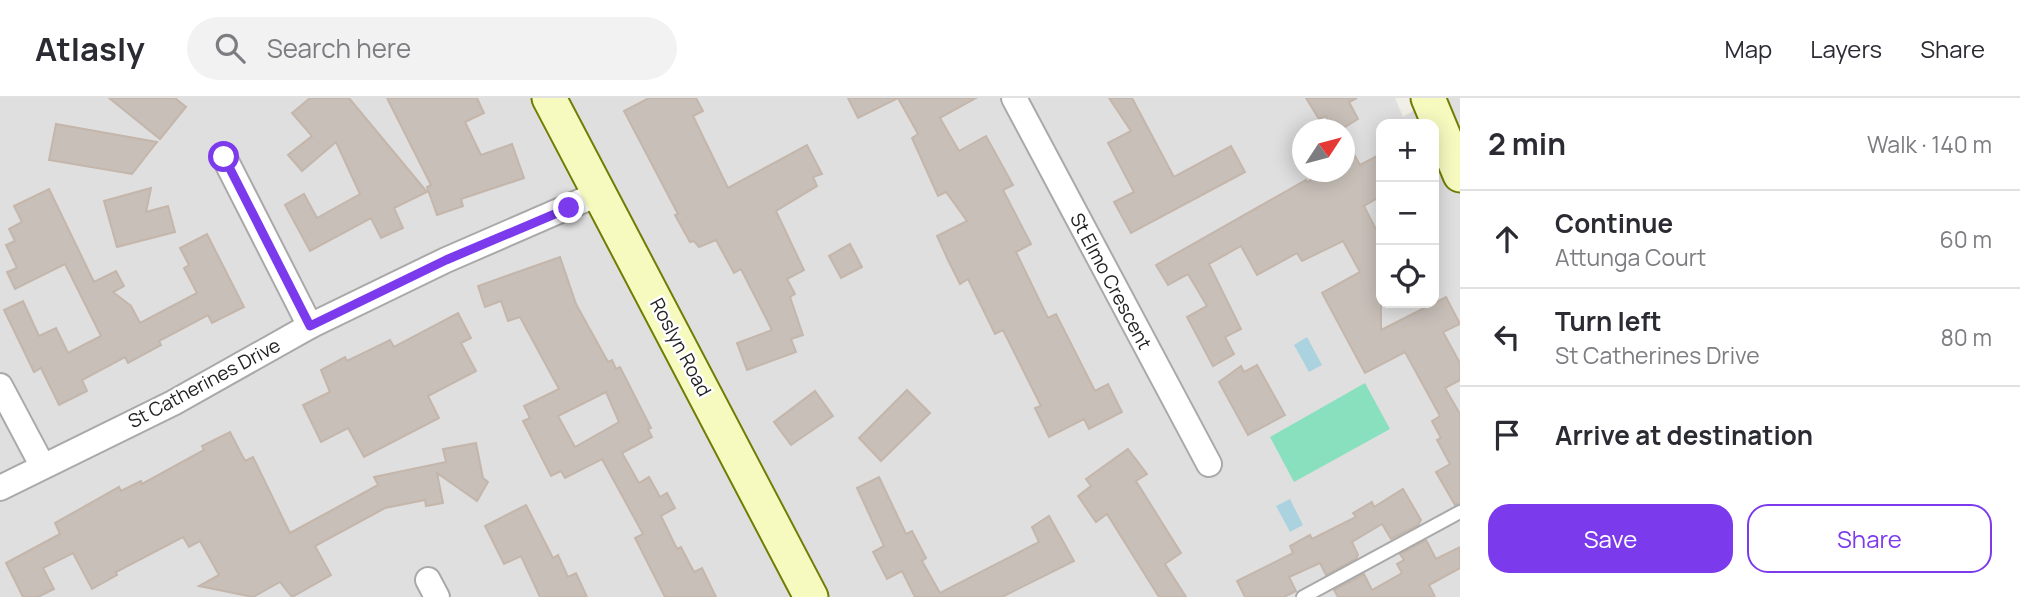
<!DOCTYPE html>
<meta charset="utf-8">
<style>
:root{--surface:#fff;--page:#f2f2f3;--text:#2b2b33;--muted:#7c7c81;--line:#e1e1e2;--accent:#7c3aed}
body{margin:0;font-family:Manrope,sans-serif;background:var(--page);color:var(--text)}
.controls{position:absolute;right:21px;top:21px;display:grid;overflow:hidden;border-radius:14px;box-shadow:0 4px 18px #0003}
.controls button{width:63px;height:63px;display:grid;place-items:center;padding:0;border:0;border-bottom:2px solid var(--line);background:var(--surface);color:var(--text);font:35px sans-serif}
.compass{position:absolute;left:1292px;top:21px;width:63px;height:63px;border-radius:50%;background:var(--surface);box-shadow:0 4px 18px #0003;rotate:54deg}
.stop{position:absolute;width:21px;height:21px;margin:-16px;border:5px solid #7c3aed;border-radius:50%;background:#fff}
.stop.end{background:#7c3aed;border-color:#fff;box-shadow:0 2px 7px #0008}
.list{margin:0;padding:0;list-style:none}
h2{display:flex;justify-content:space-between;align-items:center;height:91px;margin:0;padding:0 28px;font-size:30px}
h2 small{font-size:23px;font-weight:400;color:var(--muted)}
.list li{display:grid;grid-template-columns:46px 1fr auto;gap:21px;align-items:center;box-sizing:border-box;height:98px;padding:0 28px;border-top:2px solid var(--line)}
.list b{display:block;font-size:26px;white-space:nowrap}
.list p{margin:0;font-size:23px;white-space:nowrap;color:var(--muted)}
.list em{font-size:23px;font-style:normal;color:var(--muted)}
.actions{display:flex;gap:14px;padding:21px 28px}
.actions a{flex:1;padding:16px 0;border:2px solid var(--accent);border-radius:21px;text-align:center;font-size:24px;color:var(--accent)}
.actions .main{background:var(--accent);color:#fff}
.icon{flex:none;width:38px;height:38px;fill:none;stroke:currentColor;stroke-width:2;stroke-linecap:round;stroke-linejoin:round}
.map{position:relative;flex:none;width:1460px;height:499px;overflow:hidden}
header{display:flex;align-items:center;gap:42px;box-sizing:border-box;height:98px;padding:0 35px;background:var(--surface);border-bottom:2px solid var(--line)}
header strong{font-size:33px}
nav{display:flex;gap:38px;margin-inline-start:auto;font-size:24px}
.search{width:490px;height:63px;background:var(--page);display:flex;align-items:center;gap:18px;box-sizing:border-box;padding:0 24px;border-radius:38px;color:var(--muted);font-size:26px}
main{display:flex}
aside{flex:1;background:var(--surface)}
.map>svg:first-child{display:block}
.residential{fill:#e0dfdf;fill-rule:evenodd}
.pitch{fill:#88e0be}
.water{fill:#aad3df}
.building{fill:#c7bfb8;stroke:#c4b6ab;stroke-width:2;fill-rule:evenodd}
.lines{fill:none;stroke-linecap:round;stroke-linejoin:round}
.lane-casing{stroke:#a9a9a9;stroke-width:16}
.street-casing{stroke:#a9a9a9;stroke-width:28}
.secondary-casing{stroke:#707d05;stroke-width:37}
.lane{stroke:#fff;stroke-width:12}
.street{stroke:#fff;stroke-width:24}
.secondary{stroke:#f7fabf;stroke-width:33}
.route{stroke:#7c3aed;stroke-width:9}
.labels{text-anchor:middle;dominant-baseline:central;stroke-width:5;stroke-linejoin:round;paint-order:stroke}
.street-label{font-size:19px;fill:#222;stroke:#fff}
</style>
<header>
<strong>Atlasly</strong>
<div class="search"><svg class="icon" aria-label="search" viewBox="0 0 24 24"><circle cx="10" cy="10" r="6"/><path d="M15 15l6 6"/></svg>Search here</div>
<nav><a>Map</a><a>Layers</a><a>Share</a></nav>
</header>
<main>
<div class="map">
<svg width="1460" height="499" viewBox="0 0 1460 499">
<rect width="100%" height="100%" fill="#f2efe9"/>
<path class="residential" d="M0,0H1395L1403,19L1435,0H1460V499H0ZM1381,26H1434V205H1381ZM1302,32H1344V74H1302Z"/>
<path class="pitch" d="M1365,285L1390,331L1294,384L1270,339Z"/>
<g class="water">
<path d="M1307,239L1322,267L1309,274L1294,247Z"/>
<path d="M1290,401L1303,427L1290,434L1276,408Z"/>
</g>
<g class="building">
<path d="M109,0H175L186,9L160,41Z"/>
<path d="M310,0H349L427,94L394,110L403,130L381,140L371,120L310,153L285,107L304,96L317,120L360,96L336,44L302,73L288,57L312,38L292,15Z"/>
<path d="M387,0H477L484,15L465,24L481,57L512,46L524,80L461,101L463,108L437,117L427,89L431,87Z"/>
<path d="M649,0H696L703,13L693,18L728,90L807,47L822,76L813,79L817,88L776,113L804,172L787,181L795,196L790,199L803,237L791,241L796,254L747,272L737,245L772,232L741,171L734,175L716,142L699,149L694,143L690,144L675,117L678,116L624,13Z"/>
<path d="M848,0H976L940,20L959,53L986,38L1013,87L1003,92L1031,146L1016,154L1048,220L1056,216L1095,293L1108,286L1122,314L1089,331L1084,321L1049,339L1035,310L1041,308L1003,232L995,236L968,181L960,186L948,162L937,138L967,123L946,94L938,98L912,40L918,36L898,0L858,20Z"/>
<path d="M1109,0H1132L1174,79L1231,48L1245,74L1131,135L1114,104L1134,94L1108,45L1131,33Z"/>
<path d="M1306,0H1357L1349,4L1358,21L1340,32H1333L1326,18L1319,21Z"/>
<path d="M56,26L157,44L132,76L49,62Z"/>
<path d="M1345,40L1360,67L1381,56V98L1364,108L1381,141V232L1446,199L1460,226L1443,234L1460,265V282L1445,290L1460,316V405L1455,407L1436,374L1450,366L1437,342L1441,340L1432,323L1440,318L1405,254L1365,275L1322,195L1360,174L1343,143L1302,163L1297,155L1257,177L1241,148L1209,166L1241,231L1225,239L1234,256L1213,268L1187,219L1207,208L1188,176L1168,187L1156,167L1306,82L1307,84L1325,74H1345Z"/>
<path d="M151,90L146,114L168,108L175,134L117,149L104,103Z"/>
<path d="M49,91L94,184L116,173L124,188L113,194L131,208L140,225L197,195L184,170L189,167L180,150L207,136L244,209L212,225L208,217L159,243L161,247L128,265L125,259L82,282L87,293L59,307L41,270L34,274L4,212L23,203L39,238L56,230L68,255L101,238L65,166L15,191L7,174L17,170L6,147L15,143L9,131L22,124L14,108Z"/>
<path d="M850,146L862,169L841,180L829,158Z"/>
<path d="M560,159L576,206L608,264L612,262L616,271L620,269L651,330L648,331L652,339L622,355L639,385L649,379L660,399L667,395L675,410L661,418L677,451L681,449L694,474L702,470L716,499H665L635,440L643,436L602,361L565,380L561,373L551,378L523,323L530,320L524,308L559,291L520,219L508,223L501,203L485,209L478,188ZM606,294L619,324L575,349L558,318Z"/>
<path d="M458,215L471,240L461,245L476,273L428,298L439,320L364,359L348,330L321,344L303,307L330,294L321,272L345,259L347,263L390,242L394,249Z"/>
<path d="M1257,267L1285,317L1248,337L1219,284L1241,268L1244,274Z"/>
<path d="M907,292L930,315L881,363L859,340Z"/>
<path d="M815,293L833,318L791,347L774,324Z"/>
<path d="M230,334L245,363L253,359L290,435L378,387L374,379L446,364L443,351L476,345L483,380L488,384L477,403L437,375L443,405L426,408L425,402L385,410L315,448L331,477L292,499L280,484L253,499L199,488L219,477L200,443L189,449L183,439L116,474L117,477L92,491L73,455L43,470L54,491L38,499H23L6,465L60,436L55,425L119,389L121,393L141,383L142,386L204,352L202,348Z"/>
<path d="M1128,351L1147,376L1136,383L1181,455L1165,466L1186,499H1159L1107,416L1096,424L1078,398L1091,388L1086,381Z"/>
<path d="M879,379L906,436L912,433L926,460L922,463L940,495L1039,444L1032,429L1049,418L1074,463L1002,499H915L902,473L887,481L873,454L884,448L857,390Z"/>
<path d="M1403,391L1421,422L1418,427L1391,441L1382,426L1352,444L1358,457L1356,461L1326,477L1320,465L1289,479L1296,493L1284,499H1245L1237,483L1293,455L1290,448L1310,437L1312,441L1356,419L1353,415L1372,404L1374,409Z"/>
<path d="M526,407L553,460L558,457L568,479L576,475L587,499H540L521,458L504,466L485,428Z"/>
<path d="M1426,442L1436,461L1460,449V470L1429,487L1435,499H1338L1334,492L1364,476L1372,492L1402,475L1397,466L1404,462L1400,456Z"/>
</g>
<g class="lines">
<defs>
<path id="lane" d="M1303,499L1460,414"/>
<g id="street">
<path d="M1014,0L1209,366"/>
<path d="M224,59L310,228"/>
<path d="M0,288L42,367"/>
<path d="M0,390L173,305L310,228L446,162L600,95"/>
<path d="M428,482L437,499"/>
</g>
<g id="secondary">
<path d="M549,0L811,499"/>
<path d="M1428,0L1460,77"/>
</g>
</defs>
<use href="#lane" class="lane-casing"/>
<use href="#street" class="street-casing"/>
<use href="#secondary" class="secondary-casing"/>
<use href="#lane" class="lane"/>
<use href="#street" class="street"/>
<use href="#secondary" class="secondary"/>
</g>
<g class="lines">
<path class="route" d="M224,59L310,228L446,162L569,110"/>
</g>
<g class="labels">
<g class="street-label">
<text transform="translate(1111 183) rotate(62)">St Elmo Crescent</text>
<text transform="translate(681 249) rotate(62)">Roslyn Road</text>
<text transform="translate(204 285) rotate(-28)">St Catherines Drive</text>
</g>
</g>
</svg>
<div class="controls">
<button>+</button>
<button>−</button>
<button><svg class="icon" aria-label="locate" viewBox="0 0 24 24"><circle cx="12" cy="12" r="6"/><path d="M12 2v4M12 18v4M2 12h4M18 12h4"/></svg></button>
</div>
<svg class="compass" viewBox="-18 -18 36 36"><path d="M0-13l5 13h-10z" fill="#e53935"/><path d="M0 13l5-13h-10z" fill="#7c7c81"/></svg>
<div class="stop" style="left:224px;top:59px"></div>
<div class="stop end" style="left:569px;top:110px"></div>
</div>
<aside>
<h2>2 min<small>Walk · 140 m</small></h2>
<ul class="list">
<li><svg class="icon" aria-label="ahead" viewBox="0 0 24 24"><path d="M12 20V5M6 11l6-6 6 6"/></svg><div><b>Continue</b><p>Attunga Court</p></div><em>60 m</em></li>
<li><svg class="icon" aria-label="left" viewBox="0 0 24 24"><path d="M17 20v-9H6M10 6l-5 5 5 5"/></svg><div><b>Turn left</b><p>St Catherines Drive</p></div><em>80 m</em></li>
<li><svg class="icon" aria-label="arrive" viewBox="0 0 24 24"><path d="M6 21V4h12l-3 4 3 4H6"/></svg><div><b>Arrive at destination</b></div></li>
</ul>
<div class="actions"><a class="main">Save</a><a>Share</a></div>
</aside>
</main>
